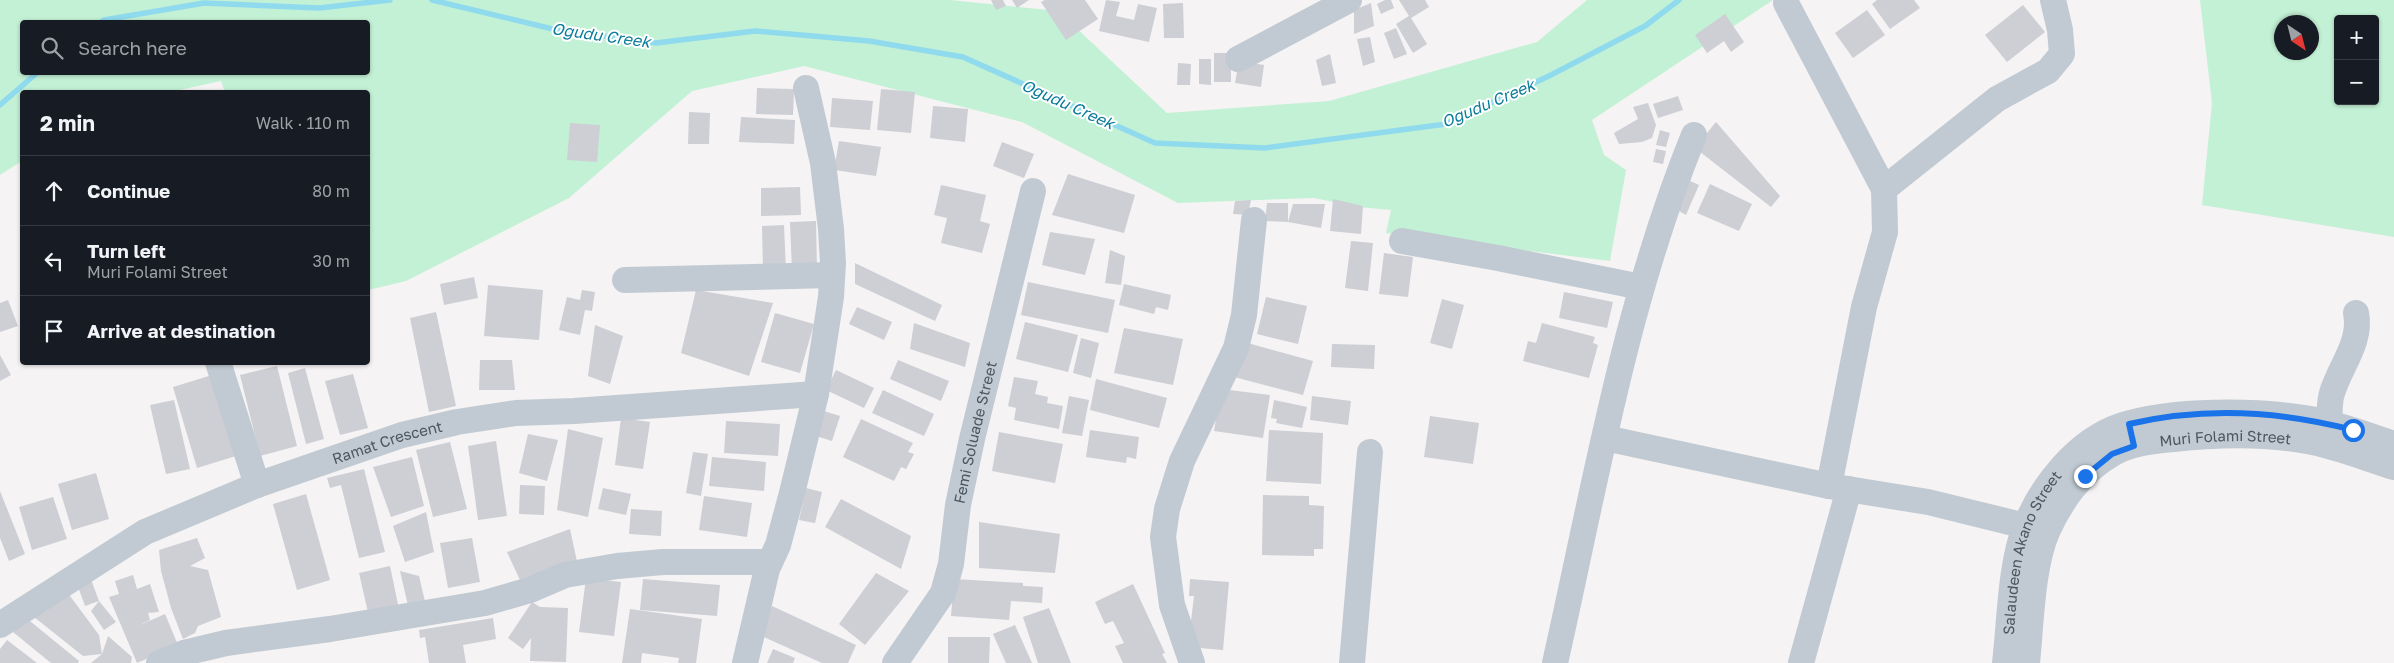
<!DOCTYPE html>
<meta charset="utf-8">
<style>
:root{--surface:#171b24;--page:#20242c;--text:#f1f3f6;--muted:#9ea1a6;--line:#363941}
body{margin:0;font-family:"Golos Text",sans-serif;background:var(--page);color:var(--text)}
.controls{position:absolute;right:15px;top:15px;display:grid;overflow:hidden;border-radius:5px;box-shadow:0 1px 4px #0004}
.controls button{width:45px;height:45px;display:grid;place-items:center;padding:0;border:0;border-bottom:1px solid var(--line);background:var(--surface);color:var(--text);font:25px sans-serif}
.compass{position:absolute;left:2274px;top:15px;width:45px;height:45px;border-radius:50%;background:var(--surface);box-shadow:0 1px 4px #0004;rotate:145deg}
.stop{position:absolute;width:15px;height:15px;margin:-11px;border:4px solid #1a73e8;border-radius:50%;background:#fff}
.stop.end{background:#1a73e8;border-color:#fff;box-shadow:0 1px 5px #0008}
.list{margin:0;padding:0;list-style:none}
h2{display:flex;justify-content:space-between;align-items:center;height:65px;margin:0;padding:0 20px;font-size:21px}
h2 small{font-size:16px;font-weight:400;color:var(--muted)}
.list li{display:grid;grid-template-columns:32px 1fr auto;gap:15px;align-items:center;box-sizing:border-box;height:70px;padding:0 20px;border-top:1px solid var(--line)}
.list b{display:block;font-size:19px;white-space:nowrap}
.list p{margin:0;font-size:16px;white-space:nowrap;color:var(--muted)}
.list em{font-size:16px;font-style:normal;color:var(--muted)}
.icon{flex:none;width:28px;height:28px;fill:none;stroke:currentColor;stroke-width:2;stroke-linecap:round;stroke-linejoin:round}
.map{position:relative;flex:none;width:2394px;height:663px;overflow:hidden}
.search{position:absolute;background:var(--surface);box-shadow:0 1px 4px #0004;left:20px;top:20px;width:350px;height:55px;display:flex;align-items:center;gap:12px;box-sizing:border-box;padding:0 18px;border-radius:5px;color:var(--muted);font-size:19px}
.panel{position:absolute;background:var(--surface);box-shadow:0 1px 4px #0004;left:20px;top:90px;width:350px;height:275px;border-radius:5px}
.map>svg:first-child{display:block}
.green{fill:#c3f1d5;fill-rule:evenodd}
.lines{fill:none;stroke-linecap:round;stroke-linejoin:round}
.stream{stroke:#90daee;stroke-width:5.5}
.building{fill:#cdcfd5}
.minor{stroke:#c1cad2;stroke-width:26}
.route{stroke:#1a73e8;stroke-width:6}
.labels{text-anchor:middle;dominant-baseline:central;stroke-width:4;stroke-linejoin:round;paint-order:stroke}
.street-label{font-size:15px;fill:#4a5661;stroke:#fff}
.water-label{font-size:16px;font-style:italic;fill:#0c7c9b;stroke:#fff}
</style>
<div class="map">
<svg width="2394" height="663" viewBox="0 0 2394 663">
<rect width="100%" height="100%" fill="#f5f3f3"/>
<g class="green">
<path d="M0,0H950L1058,11L1167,113L1329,101L1537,42L1587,0H1773L1592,120L1604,155L1626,170L1610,261L1386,233L1391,210L1358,207L1314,198L1178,203L1022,122L804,66L692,91L569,198L406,281L368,290V92H225L221,81L170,92H22V161L0,175ZM22,22H368V72H22Z"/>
<path d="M2200,0H2394V237L2202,205L2212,103ZM2338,19H2375V101H2338ZM2282,22H2312V52H2282Z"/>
</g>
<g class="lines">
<g class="stream">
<path d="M432,0L557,30L656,43L755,31L869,41L963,57L1155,143L1265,148L1446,124L1549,76L1645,26L1679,0"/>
<path d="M101,22L104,20L204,3L319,8L390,0"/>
<path d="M0,105L38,72"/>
</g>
</g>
<g class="building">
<path d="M991,0H1003L1006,6L996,10Z"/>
<path d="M1012,0H1029L1017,8Z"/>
<path d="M1045,0H1085L1098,19L1066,40L1041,2Z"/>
<path d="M1106,0L1120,2L1116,16L1134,20L1138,4L1157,8L1149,42L1099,31Z"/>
<path d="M1385,0H1391L1394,8L1381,14L1377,4Z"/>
<path d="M1399,0H1425L1429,7L1411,18L1427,44L1413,53L1396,24L1409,16Z"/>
<path d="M1877,0H1914L1920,8L1890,29L1872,4Z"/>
<path d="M1183,3L1184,38H1164L1163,4Z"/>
<path d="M1371,3L1374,26L1354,34V10Z"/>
<path d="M2023,5L2045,32L2007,62L1985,35Z"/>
<path d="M1867,10L1885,35L1853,58L1835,33Z"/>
<path d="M1725,14L1744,42L1731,52L1724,41L1707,53L1695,35Z"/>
<path d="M1396,28L1407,54L1394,59L1384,33Z"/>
<path d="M1370,37L1375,62L1363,66L1357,39Z"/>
<rect x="1214" y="53" width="17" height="29"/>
<path d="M1330,54L1336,83L1322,86L1316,60Z"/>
<path d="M1199,59H1211V85L1199,84Z"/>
<path d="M1239,61L1264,65L1261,87L1235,83Z"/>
<path d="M1178,63L1191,64L1190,85H1177Z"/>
<path d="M757,88L794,89L793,115L756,114Z"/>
<path d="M881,89L915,92L911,133L877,130Z"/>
<path d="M1678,96L1683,110L1658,118L1653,104Z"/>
<path d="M832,98L873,101L870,130L830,127Z"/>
<path d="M1648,103L1656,125L1652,138L1642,142L1619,144L1614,133L1638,119L1633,107Z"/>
<path d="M933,106L968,109L965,142L930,138Z"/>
<path d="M689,112L710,113L709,144H688Z"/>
<path d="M741,117L795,120L794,144L739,142Z"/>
<path d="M1716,122L1780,196L1771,207L1695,148Z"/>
<path d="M570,123L600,125L597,162L567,160Z"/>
<path d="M1660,130L1670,133L1666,147L1656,145Z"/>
<path d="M839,141L881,147L876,176L834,170Z"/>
<path d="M1002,142L1034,154L1024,178L993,166Z"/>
<path d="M1656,149L1666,151L1663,164L1653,162Z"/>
<path d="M1068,174L1135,195L1124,233L1052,215Z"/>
<path d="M1688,180L1699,185L1686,215L1674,208Z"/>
<path d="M1710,184L1752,204L1739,231L1697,213Z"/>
<path d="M941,185L986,195L980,221L990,224L982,253L941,243L947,218L934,215Z"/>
<path d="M800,187L801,215L761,216V188Z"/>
<path d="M1333,199L1363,206L1361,234L1330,231Z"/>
<path d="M1251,200L1248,215L1233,214L1235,201Z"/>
<path d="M1267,203H1288V222L1265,221Z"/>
<path d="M1293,204H1325L1321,228L1288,222Z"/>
<path d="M816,221L817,270L792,271L790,222Z"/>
<path d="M784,225L786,272L763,273L762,226Z"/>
<path d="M1050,232L1095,239L1085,275L1042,265Z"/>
<path d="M1351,241L1373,243L1368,291L1345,288Z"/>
<path d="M1110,250L1125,256L1121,285L1105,283Z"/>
<path d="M1384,253L1413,257L1408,297L1379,294Z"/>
<path d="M855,263L942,305L935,321L855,284Z"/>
<path d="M474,277L478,298L444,305L440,284Z"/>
<path d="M1028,282L1115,300L1108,333L1021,315Z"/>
<path d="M1124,284L1171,295L1168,310L1156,307L1154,314L1119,305Z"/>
<path d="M488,285L543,290L539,340L484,336Z"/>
<path d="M582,290L595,292L592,311L585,310L580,335L559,330L567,297L580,300Z"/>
<path d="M696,290L773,303L749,376L681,353Z"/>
<path d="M1564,292L1613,302L1607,328L1559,318Z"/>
<path d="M1266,297L1307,306L1298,344L1257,334Z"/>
<path d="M1442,299L1464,305L1452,349L1430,343Z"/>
<path d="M8,300L18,326L0,332V303Z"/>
<path d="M857,307L892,322L884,340L849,324Z"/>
<path d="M436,312L456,406L429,412L410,318Z"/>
<path d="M775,313L814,324L800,373L761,362Z"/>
<path d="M1025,322L1078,335L1068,372L1016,359Z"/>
<path d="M914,323L970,343L965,367L910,349Z"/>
<path d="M1542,323L1595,337L1593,343L1598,345L1589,378L1523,361L1528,341L1536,343Z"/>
<path d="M595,325L623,336L610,384L588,376Z"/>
<path d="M1124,328L1183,339L1173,385L1114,373Z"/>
<path d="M1081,338L1099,343L1091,378L1073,373Z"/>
<path d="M1244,342L1313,361L1303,395L1234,377Z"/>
<path d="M1332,344L1375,345L1374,369L1331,367Z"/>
<path d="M0,355L11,375L0,381Z"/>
<path d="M480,360H512L515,390H479Z"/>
<path d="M898,360L949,381L941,401L890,379Z"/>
<path d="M277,366L297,446L260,456L240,375Z"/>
<path d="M305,368L324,439L306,444L288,373Z"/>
<path d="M836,370L874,388L864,408L826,390Z"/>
<path d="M353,374L368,428L340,435L325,381Z"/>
<path d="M212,375L236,456L197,468L173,387Z"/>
<path d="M1014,377L1038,381L1035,394L1048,397L1047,403L1063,406L1059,429L1014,420L1016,408L1008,406Z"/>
<path d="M1096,379L1167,398L1159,428L1090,410Z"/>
<path d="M1221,389L1270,395L1263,438L1214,431Z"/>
<path d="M883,390L934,414L924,436L872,413Z"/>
<path d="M1069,396L1089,400L1082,436L1062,433Z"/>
<path d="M1312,396L1351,401L1348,425L1310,420Z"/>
<path d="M174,400L190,469L166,474L150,405Z"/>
<path d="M1274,400L1307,407L1302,428L1276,423L1277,419L1271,418Z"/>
<path d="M824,411L840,416L832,441L816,436Z"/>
<path d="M1430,416L1479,423L1473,464L1424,457Z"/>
<path d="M621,418L650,422L643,469L615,465Z"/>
<path d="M861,419L913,443L908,452L914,454L906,469L901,467L894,481L843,457Z"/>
<path d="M726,421L780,424L778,456L724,453Z"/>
<path d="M568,429L603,438L588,517L557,510Z"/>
<path d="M1090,430L1139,437L1136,459L1127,457L1126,463L1086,457Z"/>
<path d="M1269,430L1323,433L1321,484L1266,481Z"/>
<path d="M999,432L1063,444L1055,483L992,471Z"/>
<path d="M528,434L558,440L547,481L519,473Z"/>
<path d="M496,441L507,516L478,520L468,446Z"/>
<path d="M450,442L467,509L433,517L416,450Z"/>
<path d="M693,452L708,454L701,496L686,493Z"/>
<path d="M412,457L424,506L391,517L373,467Z"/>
<path d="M712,457L766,462L764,491L709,486Z"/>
<path d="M364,469L385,552L359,558L341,485L330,488L327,478Z"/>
<path d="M96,473L109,519L72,530L58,484Z"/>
<path d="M520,485L545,486L544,515L519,514Z"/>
<path d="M603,488L631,494L626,515L598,509Z"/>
<path d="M806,488L822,492L815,523L799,520Z"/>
<path d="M0,491L25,554L9,561L0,538Z"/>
<path d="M306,494L330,580L297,590L273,504Z"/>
<path d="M1263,495L1309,496V505L1324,506L1323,549H1314V556L1262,555Z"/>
<path d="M704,496L752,503L747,537L699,530Z"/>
<path d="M53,497L67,539L32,550L19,507Z"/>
<path d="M841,499L911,536L901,569L825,527Z"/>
<path d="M631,509L662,511L661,536L629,534Z"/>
<path d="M426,512L434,552L405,562L393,526Z"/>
<path d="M979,522L1060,534L1055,573L979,568Z"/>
<path d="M570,529L579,571L520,580L507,552Z"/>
<path d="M197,538L205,558L190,566L208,570L221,617L198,626L195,633L183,639L171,608L161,571L159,550Z"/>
<path d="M472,538L480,582L448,588L440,543Z"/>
<path d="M390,566L400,614L370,621L359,573Z"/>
<path d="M400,571L419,576L427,610L410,614Z"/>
<path d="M876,573L909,591L865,645L839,624Z"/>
<path d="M89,574L99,601L85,606L77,584Z"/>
<path d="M133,575L137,589L150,584L159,612L148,613L150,620L138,626L165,614L178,645L137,663L109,597L119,594L115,581Z"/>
<path d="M586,578L621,582L614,636L579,632Z"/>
<path d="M643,579L720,585L717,616L640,610Z"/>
<path d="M954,579L1023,583V586L1043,587L1042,603L1011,601L1009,620L951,616Z"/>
<path d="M1190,579L1229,582L1223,650L1188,647L1194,596H1189Z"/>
<path d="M1133,584L1165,653L1162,654L1167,663H1123L1115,646L1124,643L1113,621L1105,624L1095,602Z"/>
<path d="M67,592L99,635L102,654L83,656L34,617Z"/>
<path d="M99,601L116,622L104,630L91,611Z"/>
<path d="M532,602L540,607L568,608L566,662L530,661L531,638L523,649L508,638Z"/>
<path d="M772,606L856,645L848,663H822L759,635Z"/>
<path d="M1049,608L1071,663H1038L1023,617Z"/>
<path d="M630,609L702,619L696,663H678L679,658L642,653L641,663H622Z"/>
<path d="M25,617L79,661L78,663H51L13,632Z"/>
<path d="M493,618L496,639L463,645L466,663H429L425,637L420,638L419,630Z"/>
<path d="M1015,625L1032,663H1006L993,634Z"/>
<path d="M108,636L132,657L131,663H91L102,654Z"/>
<path d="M948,637H990L989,663H948Z"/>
<path d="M7,640L37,663H0V649Z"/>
<path d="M773,649L795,658L793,663H767Z"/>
</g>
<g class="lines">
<g class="minor">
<path d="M1786,3L1884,189L1885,232L1864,307L1829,486"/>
<path d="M1238,59L1349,0"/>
<path d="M1884,189L1997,99L2048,71L2062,54L2060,30L2053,0"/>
<path d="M1402,241L1498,258L1641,287"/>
<path d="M625,280L832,275"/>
<path d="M218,362L257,485"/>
<path d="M2329,424C2330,414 2329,402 2332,393C2340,366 2362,342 2356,313"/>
<path d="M1605,438L1829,486L1928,502L2042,530"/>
<path id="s1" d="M0,625L145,532L257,485L402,435L457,422L516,413L574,411L816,394"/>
<path d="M159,663L184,653L226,643L330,629L485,603L530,590L565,575L617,566L663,562H770"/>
<path d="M745,663L767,569L778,545L792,493L816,394L831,297L833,263L831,229L823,163L806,88"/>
<path id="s2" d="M895,663L943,593L951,564L958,505L972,439L1033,191"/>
<path d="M1192,663L1172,605L1163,537L1167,509L1182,461L1236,348L1244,315L1254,220"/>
<path d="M1352,663L1370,452"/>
<path d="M1555,663C1595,486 1625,304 1694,135"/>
<path d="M1801,663L1849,489"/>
<path id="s3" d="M2005,663C2010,622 2010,563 2026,525C2042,485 2077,441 2120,426C2172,409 2257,410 2311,419C2339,424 2367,435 2394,444"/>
<path id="s4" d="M2027,663C2031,624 2032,567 2047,532C2060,502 2083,470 2112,454C2130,443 2153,441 2174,439C2218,434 2263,433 2307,441C2336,446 2365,458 2394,467"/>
</g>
</g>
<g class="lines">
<path class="route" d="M2085,476L2112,454L2134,446L2129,424C2203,407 2280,411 2353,430"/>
</g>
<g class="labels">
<g class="street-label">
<text stroke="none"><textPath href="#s2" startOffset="249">Femi Soluade Street</textPath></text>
<text stroke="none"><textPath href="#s4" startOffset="352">Muri Folami Street</textPath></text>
<text stroke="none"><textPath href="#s1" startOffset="431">Ramat Crescent</textPath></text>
<text stroke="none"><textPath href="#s3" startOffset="115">Salaudeen Akano Street</textPath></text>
</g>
<g class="water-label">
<text transform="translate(601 35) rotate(8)">Ogudu Creek</text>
<text transform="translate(1488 103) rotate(-23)">Ogudu Creek</text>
<text transform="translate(1068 104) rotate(24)">Ogudu Creek</text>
</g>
</g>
</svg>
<div class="controls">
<button>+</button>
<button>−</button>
</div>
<svg class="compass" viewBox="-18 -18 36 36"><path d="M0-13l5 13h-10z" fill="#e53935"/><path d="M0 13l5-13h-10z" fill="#9ea1a6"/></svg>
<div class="stop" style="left:2353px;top:430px"></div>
<div class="stop end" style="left:2085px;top:476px"></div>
<div class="search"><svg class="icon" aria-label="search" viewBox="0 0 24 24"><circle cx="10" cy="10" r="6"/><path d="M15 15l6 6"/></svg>Search here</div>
<section class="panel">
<h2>2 min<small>Walk · 110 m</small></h2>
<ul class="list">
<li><svg class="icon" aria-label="ahead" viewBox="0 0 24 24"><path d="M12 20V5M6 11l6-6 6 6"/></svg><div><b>Continue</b></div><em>80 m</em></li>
<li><svg class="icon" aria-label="left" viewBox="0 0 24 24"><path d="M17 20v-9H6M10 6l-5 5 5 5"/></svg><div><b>Turn left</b><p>Muri Folami Street</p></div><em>30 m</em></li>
<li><svg class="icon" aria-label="arrive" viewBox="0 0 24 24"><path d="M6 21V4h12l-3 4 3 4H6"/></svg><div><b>Arrive at destination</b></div></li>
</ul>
</section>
</div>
